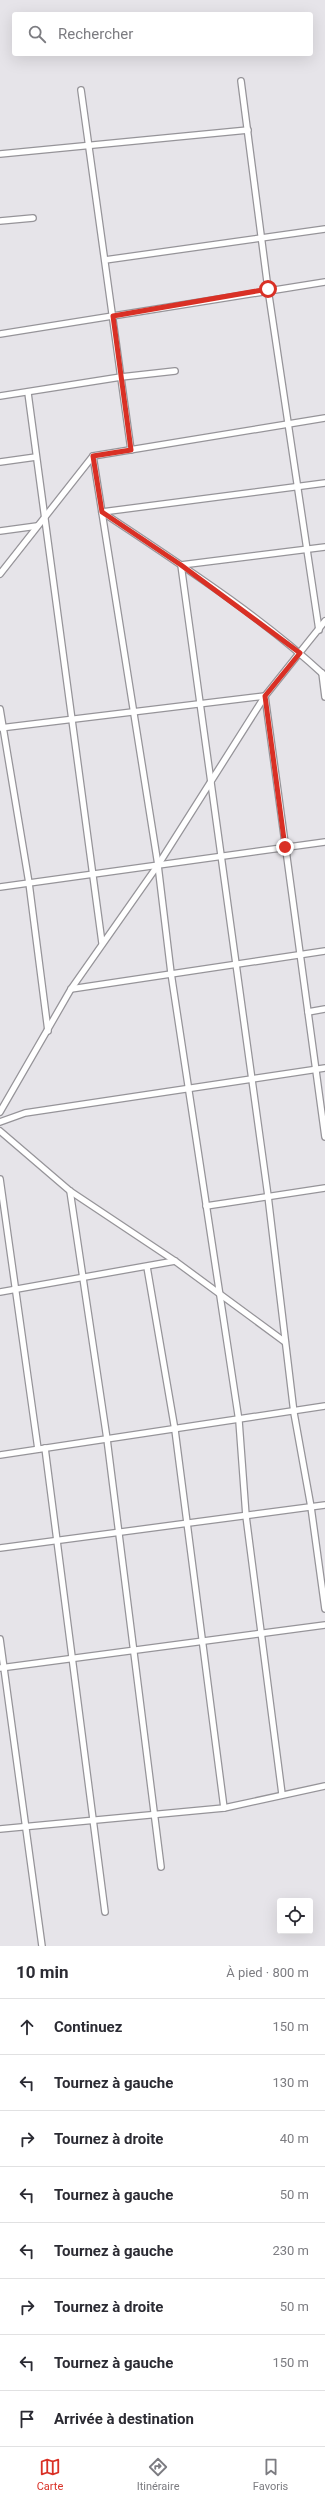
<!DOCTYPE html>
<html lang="fr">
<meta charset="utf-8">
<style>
:root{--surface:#fff;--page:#f7f7f7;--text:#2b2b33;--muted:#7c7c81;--line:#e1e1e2;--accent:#d93025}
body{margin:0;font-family:Roboto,sans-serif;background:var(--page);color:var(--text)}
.controls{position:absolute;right:12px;bottom:12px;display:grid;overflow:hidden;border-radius:4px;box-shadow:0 4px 16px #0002}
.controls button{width:36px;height:36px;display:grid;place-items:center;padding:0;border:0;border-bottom:1px solid var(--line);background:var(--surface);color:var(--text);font:20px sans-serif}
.stop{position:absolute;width:12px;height:12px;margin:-9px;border:3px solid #d93025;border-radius:50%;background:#fff}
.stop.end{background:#d93025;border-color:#fff;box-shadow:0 1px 4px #0008}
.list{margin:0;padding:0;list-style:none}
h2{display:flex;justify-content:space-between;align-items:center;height:52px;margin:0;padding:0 16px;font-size:17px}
h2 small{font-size:13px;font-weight:400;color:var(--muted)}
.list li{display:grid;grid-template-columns:26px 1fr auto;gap:12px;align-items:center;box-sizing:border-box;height:56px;padding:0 16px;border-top:1px solid var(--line)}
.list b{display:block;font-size:15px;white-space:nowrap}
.list em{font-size:13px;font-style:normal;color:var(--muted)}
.icon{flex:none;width:22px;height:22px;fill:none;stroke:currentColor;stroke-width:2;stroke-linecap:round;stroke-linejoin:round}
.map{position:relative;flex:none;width:325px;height:1946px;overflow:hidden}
.search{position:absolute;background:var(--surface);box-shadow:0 4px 16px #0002;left:12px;right:12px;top:12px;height:44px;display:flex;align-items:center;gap:10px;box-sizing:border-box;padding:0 14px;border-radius:4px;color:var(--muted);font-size:15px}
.sheet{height:500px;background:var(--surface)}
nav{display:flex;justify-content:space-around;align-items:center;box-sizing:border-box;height:56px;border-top:1px solid var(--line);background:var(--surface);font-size:11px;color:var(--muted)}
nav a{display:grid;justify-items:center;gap:2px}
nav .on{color:var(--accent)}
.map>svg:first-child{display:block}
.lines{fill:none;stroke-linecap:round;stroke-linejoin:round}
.street-casing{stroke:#969499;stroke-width:8}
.street{stroke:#fff;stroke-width:5.5}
.route{stroke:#d93025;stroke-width:5}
</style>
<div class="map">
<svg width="325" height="1946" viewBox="0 0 325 1946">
<rect width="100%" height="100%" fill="#e6e4e9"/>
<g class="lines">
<defs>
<g id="street">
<path d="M241,81L268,289L319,630"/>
<path d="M81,90L131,450"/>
<path d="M0,154L248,130"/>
<path d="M0,221L33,218"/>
<path d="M105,260L325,229"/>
<path d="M0,334L325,282"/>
<path d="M28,393L102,943"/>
<path d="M0,396L121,377L175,371"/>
<path d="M93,456L158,865L171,973L239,1421L246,1516L282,1794"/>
<path d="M0,462L36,457"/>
<path d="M102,512C178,563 258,614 325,676"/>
<path d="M102,512L325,483"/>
<path d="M0,531L37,526"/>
<path d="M325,547L181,565L268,1196L294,1413L311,1507L325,1609"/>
<path d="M0,574L93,456L325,418"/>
<path d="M322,673L325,697"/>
<path d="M0,709L29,883L48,1031"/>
<path d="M0,728L265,696L325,1137"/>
<path d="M0,887L325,842"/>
<path d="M71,989L325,951"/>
<path d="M308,1012L325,1009"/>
<path d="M0,1112L71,989L158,865L265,696L325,621"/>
<path d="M0,1122L25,1113L325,1068"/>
<path d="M0,1131L70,1191L175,1261L285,1342"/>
<path d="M0,1179L38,1449"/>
<path d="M70,1191L107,1439L161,1867"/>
<path d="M206,1206L325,1188"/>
<path d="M147,1267L175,1430L224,1808"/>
<path d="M0,1292L175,1261"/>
<path d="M45,1448L105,1912"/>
<path d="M0,1455L325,1406"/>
<path d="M0,1548L325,1505"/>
<path d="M0,1639L42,1946"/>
<path d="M0,1668L325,1625"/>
<path d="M0,1829L224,1808L325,1786"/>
</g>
</defs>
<use href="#street" class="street-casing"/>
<use href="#street" class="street"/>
</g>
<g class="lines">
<path class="route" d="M268,289L113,316L131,450L93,456L102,512L181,565L300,653L265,696L285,847"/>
</g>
</svg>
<div class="controls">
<button><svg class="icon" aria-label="locate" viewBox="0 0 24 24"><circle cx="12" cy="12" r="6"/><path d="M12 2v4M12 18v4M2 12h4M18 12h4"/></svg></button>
</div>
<div class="stop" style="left:268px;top:289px"></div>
<div class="stop end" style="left:285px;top:847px"></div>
<div class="search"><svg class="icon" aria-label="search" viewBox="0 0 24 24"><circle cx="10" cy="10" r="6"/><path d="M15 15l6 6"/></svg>Rechercher</div>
</div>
<section class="sheet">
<h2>10 min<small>À pied · 800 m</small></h2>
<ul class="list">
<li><svg class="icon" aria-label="ahead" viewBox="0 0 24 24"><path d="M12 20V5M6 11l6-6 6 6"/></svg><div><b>Continuez</b></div><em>150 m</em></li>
<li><svg class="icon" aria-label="left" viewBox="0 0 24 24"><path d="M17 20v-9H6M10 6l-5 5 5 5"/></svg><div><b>Tournez à gauche</b></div><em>130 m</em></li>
<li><svg class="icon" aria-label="right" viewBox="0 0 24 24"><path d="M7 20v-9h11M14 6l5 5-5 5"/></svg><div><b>Tournez à droite</b></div><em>40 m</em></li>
<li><svg class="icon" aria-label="left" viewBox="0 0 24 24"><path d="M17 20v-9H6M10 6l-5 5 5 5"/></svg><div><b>Tournez à gauche</b></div><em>50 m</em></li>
<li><svg class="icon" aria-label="left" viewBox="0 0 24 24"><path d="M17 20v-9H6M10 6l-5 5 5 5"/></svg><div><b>Tournez à gauche</b></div><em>230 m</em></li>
<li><svg class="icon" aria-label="right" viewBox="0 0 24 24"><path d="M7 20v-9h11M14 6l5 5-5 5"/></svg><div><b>Tournez à droite</b></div><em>50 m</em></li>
<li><svg class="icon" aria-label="left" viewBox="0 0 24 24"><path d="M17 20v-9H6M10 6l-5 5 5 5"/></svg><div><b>Tournez à gauche</b></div><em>150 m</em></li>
<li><svg class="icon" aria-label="arrive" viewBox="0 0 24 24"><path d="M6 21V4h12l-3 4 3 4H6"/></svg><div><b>Arrivée à destination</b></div></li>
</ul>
</section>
<nav>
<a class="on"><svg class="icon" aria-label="map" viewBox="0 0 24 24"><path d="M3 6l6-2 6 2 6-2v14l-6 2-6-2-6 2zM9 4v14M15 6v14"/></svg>Carte</a>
<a><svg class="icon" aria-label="directions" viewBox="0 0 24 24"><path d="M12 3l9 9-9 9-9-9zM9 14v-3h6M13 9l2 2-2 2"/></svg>Itinéraire</a>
<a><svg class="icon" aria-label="saved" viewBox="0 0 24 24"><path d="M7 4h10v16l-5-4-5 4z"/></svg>Favoris</a>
</nav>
